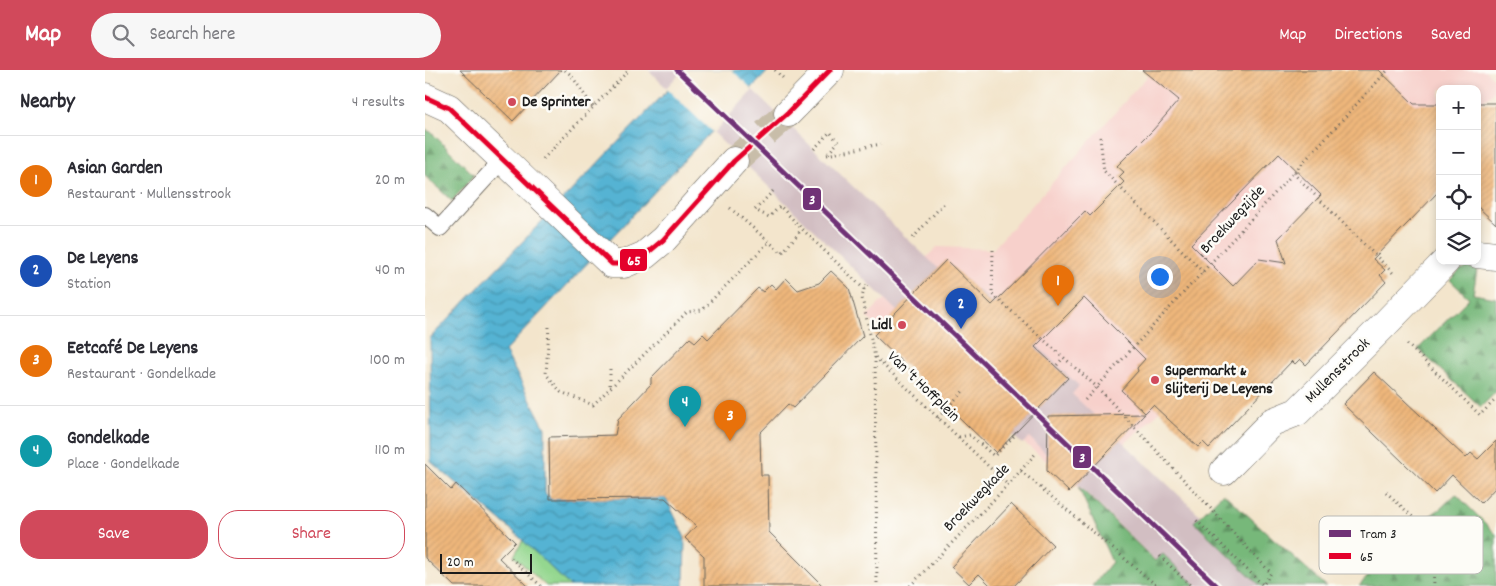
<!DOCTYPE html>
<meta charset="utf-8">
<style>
:root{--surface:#fff;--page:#f7f7f7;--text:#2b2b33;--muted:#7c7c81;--line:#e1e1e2;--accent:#d1495b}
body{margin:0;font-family:Dekko,sans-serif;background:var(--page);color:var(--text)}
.controls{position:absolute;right:15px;top:15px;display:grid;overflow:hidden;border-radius:10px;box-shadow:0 2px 8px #0003}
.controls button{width:45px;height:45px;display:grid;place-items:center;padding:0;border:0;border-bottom:1px solid var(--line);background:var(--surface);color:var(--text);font:25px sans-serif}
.scale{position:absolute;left:15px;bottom:12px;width:92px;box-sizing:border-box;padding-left:5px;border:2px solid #1c1c1c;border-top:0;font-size:14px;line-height:18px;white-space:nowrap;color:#1c1c1c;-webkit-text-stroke:4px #fdfcf7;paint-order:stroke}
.you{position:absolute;left:734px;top:206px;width:18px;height:18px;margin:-12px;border:4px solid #fff;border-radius:50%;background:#1a73e8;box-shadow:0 0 0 8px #1a73e833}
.badge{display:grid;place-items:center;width:32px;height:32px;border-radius:50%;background:var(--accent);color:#fff;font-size:16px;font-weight:700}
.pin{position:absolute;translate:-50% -41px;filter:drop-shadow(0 1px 2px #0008)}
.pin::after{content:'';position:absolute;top:26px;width:18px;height:15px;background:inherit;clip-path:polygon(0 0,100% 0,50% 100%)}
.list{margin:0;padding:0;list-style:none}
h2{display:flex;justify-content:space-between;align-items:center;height:65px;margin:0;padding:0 20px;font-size:21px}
h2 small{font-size:16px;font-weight:400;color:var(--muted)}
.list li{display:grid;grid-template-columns:32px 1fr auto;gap:15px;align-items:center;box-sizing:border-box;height:90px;padding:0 20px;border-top:1px solid var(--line)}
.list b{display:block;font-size:19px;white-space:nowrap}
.list p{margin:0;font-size:16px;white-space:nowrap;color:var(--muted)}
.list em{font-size:16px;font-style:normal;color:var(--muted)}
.actions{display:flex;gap:10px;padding:15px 20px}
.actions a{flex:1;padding:11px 0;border:1px solid var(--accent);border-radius:20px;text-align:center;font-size:18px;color:var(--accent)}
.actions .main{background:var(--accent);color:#fff}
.icon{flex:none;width:28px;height:28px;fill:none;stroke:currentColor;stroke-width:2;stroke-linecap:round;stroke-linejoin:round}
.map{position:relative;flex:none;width:1071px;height:516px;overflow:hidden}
header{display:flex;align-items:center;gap:30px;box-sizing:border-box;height:70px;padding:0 25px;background:var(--accent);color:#fff}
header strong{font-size:24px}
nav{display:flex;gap:28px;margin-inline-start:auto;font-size:18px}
.search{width:350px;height:45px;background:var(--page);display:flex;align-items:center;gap:12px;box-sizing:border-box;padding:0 18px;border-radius:28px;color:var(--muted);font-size:19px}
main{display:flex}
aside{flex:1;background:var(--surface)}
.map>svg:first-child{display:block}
.built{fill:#f7d0cb}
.industrial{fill:#d2bec2}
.grass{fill:#94d78f;stroke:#587a56}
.forest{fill:url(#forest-firs);stroke:#4a6a4b}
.water{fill:url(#water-waves);stroke:#386878}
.pier{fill:#f3e5cc}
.building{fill:url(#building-hatch);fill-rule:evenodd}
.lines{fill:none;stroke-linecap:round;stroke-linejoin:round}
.street-tunnel{stroke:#c8bda9;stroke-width:28;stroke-dasharray:28 14;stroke-linecap:butt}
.lane-casing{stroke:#67625a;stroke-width:18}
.street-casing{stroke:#67625a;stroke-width:29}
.path{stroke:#67625a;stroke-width:3;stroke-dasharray:1 4;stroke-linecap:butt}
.lane{stroke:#fff;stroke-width:16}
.street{stroke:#fff;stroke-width:28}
.bus-1-casing{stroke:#fdfcf7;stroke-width:9}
.bus-1{stroke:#e4002b;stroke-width:5}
.tram-1-casing{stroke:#fdfcf7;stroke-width:9}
.tram-1{stroke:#703276;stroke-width:5}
.poi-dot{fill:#d1495b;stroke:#fdfcf7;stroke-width:2}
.labels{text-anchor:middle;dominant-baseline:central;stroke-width:5;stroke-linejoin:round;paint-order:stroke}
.poi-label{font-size:16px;font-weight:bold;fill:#1c1c1c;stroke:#fdfcf7;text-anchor:start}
.street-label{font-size:16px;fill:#1c1c1c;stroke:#fdfcf7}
.key{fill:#fdfcf7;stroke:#bab9b5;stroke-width:1}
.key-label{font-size:14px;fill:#1c1c1c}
.line-badge{stroke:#fdfcf7;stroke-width:2}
.badge-label{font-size:14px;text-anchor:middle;font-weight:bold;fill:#fff}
</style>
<header>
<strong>Map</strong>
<div class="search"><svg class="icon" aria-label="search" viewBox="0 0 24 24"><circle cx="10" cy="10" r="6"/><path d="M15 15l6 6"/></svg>Search here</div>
<nav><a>Map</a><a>Directions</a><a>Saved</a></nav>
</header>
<main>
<aside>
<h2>Nearby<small>4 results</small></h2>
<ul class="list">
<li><span class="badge" style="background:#e8710a">1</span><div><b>Asian Garden</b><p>Restaurant · Mullensstrook</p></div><em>20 m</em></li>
<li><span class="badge" style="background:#1a4fb4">2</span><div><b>De Leyens</b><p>Station</p></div><em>40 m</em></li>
<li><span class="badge" style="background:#e8710a">3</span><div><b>Eetcafé De Leyens</b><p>Restaurant · Gondelkade</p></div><em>100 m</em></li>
<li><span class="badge" style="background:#0f9aa8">4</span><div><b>Gondelkade</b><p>Place · Gondelkade</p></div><em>110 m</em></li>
</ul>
<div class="actions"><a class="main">Save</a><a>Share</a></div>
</aside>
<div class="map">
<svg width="1071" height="516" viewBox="0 0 1071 516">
<defs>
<pattern id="forest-firs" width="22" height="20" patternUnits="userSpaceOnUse" patternTransform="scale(1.25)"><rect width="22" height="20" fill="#77b87a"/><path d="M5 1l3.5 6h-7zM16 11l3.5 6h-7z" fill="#619563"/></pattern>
<pattern id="water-waves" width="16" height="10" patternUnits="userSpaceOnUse" patternTransform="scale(1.25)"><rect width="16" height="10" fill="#54b3d3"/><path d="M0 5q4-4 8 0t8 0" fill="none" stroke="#4591aa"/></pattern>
<pattern id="building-hatch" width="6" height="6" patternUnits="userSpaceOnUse" patternTransform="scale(1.25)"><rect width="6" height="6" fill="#efb77c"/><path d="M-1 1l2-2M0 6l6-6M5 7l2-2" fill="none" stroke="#cc9d6b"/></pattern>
</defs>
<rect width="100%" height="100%" fill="#fdfcf7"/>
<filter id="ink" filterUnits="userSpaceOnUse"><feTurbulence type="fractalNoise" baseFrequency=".02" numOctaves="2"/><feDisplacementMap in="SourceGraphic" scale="10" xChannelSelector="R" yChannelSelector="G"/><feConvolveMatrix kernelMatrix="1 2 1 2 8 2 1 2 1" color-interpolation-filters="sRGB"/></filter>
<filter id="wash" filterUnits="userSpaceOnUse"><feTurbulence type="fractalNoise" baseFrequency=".0096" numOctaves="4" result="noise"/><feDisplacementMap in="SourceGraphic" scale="20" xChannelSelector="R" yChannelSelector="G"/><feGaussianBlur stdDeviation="1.12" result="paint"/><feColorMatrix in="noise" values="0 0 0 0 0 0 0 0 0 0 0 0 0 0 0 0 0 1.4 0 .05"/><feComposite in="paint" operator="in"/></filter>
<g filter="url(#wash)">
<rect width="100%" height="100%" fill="#f3e5cc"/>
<path class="built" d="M728,0H1060L1071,11V19L1052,38V19H1015V77L945,150L653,416L441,247L512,177L568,179Z"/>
<path class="industrial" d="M223,0H307L544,228L553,219L654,316L647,324L775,445L769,452L836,516H771L738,484L731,491L604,367L597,374L496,278L503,271Z"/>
<path class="grass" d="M98,470L145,516H121L89,486Z"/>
<g class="forest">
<path d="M0,60L6,62L49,105L27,131L0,106Z"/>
<path d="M1043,197L1052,200L1048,224L1071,228V322L1056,337L993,279L1044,228L1025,210L1035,200Z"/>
<path d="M653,416L730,491L738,484L771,516H667L687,492Z"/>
<path d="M798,423L901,516H836L769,452Z"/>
<path d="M1031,424L1071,464V516H934L991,455L1015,439Z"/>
</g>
<path class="water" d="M262,0H344L80,281L120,358V423L129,431L131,429L241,428L260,468L259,516H145L88,461L6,392L5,268Z"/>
<path class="pier" d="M258,0H307L328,20L288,63L241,18Z"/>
<g id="blocks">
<g class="building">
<path d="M35,0H136L88,51Z"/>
<path d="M717,0H954L989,34H1015V120L948,189L960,200L955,205L961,212L881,295L875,289L870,294L867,291L784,378L778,372L773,377L728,335L720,343L696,320L713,301L712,298L720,289L659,228L610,277L643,308L571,383L449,265L521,190L567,235L660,141L665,146L699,112L694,107L699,102L692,96L728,60L754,30ZM854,84L896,125L853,169L861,193L834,189L808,216L766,174Z"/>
<path d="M1052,33H1071V154L1052,136Z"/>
<path d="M406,201L424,218L438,266L368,338L363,334L335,363L336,405H343L344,462L398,516H279V486L260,468L271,456L240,428L125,429L124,367L190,365L193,349L226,314V308L265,268L270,272L278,264L283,269L333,218L338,222L346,214L351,219L361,208L373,220L394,213Z"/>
<path d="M949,302L1041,388L1046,383L1053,389L1071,371V417L1056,433L1027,405L1010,423L918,334Z"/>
<path d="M720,344L644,422L622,401L623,346Z"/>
<path d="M0,394L26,420L31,414L90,472L74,488L103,516H29L0,488Z"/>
<path d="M586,434L628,475L589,516H566L554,504L544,514L526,497Z"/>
</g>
</g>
</g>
<g filter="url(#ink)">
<use href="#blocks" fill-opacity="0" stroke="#67625a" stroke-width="1"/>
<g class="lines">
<path class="street-tunnel" d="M309,91L363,43"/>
<defs>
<path id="lane" d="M0,145L15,158L78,89"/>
<g id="street">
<path d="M0,27L24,38L187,194H199L220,185L238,170L309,91"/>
<path d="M363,43L405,0"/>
<path d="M1052,184L1071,186"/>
<path d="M799,401L847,352L872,342L961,253L1021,191"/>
</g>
</defs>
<use href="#lane" class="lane-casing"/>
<use href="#street" class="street-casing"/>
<g class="path">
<path d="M140,0L146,5L168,37"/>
<path d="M350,0L358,8"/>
<path d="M675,67L679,101L778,202"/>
<path d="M389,79L405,62L413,72L402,85"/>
<path d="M402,85L456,74"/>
<path d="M118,89L204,0"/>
<path d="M868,103L969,204"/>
<path d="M348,121L330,140L344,147L355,136L377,159L439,219"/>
<path d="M305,138L357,183L377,159"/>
<path d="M488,168L519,133"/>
<path d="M568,180L567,224L672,317L846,503L838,515L771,450"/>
<path d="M442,215L439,219L437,228L450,287L583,415"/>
<path d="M124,257L121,304L136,322L168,335L262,242L277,240L344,172"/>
<path d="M982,274L1055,345L1071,329"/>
<path d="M450,287L452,516"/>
<path d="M632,295L638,288"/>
<path d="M185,299V318"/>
<path d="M660,330L963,0"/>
<path d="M513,348L540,319"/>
<path d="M534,367L545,365L569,386L589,366"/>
<path d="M596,401L732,516"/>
<path d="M961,422L1007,465L1009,516"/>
<path d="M735,486L766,516"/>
<path d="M86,488L116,516"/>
<path d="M485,516L583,415L612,382"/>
</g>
<use href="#lane" class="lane"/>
<use href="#street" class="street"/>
<defs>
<path id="bus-1" d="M0,27L24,38L187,194H199L220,185L238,170L309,91L363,43L405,0"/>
</defs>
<use href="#bus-1" class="bus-1-casing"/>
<use href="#bus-1" class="bus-1"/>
<defs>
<path id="tram-1" d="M252,0L792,516"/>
</defs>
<use href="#tram-1" class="tram-1-casing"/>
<use href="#tram-1" class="tram-1"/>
</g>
</g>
<g class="poi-dot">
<circle cx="87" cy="32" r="5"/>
<circle cx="477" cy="255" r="5"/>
<circle cx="730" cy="310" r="5"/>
</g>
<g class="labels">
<g class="poi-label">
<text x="97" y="32">De Sprinter</text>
<text x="467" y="255" text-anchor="end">Lidl</text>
<text x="740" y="301">Supermarkt &amp;<tspan x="740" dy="18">Slijterij De Leyens</tspan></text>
</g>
<g class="street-label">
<text transform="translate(808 150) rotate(-47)">Broekwegzijde</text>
<text transform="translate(913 301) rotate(-45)">Mullensstrook</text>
<text transform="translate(498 317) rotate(44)">Van 't Hoffplein</text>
<text transform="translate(552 428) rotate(-46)">Broekwegkade</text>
</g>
</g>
<rect x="894" y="446" width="164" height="58" rx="8" class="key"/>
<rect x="904" y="460" width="22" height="7" fill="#703276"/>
<rect x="904" y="483" width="22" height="6" fill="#e4002b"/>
<g class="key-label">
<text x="935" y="468">Tram 3</text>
<text x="935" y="491">65</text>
</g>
<g class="line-badge">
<rect x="377" y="117" width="20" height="24" rx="5" fill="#703276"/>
<rect x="194" y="178" width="29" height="24" rx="5" fill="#e4002b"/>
<rect x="647" y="375" width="20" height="24" rx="5" fill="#703276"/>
</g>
<g class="badge-label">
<text x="387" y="134">3</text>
<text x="209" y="195">65</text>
<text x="657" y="392">3</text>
</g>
</svg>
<div class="controls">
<button>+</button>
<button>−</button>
<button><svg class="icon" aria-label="locate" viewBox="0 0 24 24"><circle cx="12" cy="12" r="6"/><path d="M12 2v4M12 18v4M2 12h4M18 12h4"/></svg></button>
<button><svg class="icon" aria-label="layers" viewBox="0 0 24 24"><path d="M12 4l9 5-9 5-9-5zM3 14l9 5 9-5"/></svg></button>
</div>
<div class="scale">20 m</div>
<div class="you"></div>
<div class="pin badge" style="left:633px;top:236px;background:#e8710a">1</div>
<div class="pin badge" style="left:536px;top:259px;background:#1a4fb4">2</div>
<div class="pin badge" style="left:305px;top:371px;background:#e8710a">3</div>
<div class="pin badge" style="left:260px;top:357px;background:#0f9aa8">4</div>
</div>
</main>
